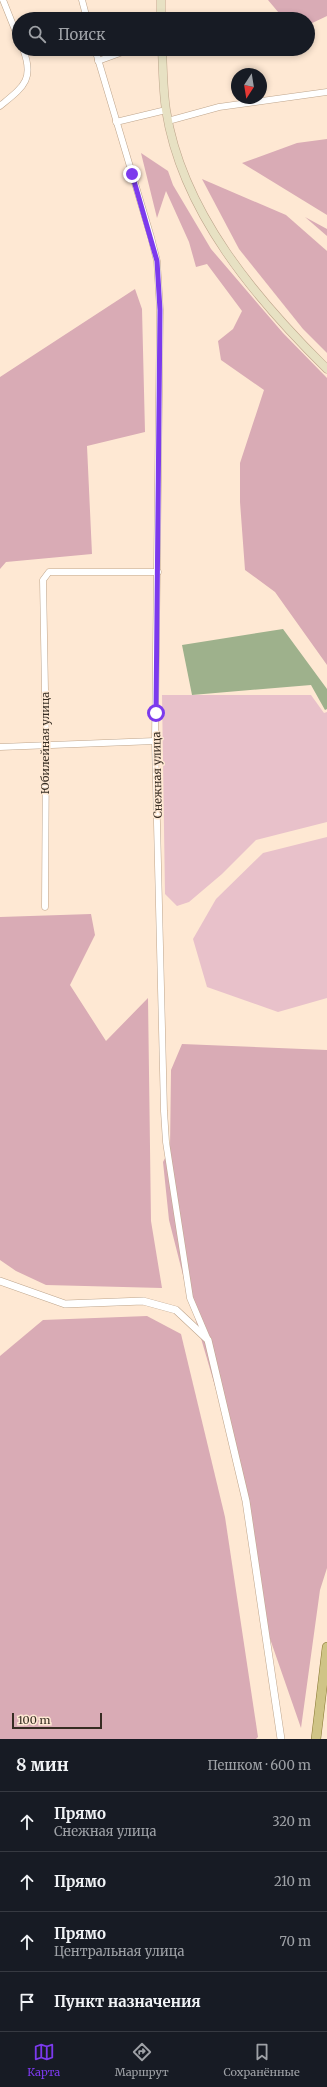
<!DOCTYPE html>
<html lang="ru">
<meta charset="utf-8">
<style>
:root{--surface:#171b24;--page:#20242c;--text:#f1f3f6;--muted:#9ea1a6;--line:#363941;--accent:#7c3aed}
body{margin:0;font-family:Merriweather,serif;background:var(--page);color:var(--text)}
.compass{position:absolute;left:231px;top:68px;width:36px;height:36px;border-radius:50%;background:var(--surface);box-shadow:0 2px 6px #0003;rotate:192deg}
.scale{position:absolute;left:12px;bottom:10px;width:90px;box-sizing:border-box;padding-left:4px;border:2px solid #362c22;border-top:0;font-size:11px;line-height:14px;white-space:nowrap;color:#362c22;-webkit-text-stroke:3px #fee8d3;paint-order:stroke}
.stop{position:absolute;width:12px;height:12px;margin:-9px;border:3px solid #7c3aed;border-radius:50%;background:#fff}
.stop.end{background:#7c3aed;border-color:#fff;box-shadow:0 1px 4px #0008}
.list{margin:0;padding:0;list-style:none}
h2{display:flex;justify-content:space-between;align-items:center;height:52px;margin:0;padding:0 16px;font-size:17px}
h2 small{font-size:13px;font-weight:400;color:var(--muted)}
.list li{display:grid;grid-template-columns:26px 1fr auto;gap:12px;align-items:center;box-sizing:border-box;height:60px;padding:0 16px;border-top:1px solid var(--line)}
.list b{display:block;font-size:15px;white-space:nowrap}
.list p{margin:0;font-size:13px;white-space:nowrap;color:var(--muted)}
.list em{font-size:13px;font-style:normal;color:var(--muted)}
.icon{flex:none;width:22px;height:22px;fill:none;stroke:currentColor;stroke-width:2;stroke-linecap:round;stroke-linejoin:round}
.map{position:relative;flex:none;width:327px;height:1739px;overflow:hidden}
.search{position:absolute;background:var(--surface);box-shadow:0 2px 6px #0003;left:12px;right:12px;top:12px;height:44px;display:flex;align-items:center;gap:10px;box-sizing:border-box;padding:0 14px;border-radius:22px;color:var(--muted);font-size:15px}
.sheet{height:292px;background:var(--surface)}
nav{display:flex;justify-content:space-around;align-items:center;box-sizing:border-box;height:56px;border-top:1px solid var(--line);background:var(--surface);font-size:11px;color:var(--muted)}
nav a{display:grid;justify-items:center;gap:2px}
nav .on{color:var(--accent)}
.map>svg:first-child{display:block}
.green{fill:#e8c1ca}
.forest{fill:#d9abb5}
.water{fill:#9eb18c}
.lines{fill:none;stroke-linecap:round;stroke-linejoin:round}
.minor-casing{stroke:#bea58c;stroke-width:7}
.tertiary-casing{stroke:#bea58c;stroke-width:8}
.secondary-casing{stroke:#bea58c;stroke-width:9}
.primary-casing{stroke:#85752f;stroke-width:10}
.minor{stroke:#fff;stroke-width:6}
.tertiary{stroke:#fff;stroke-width:7}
.secondary{stroke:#e7e1c3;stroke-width:8}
.primary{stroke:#cfc486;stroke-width:9}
.route{stroke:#7c3aed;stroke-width:5}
.labels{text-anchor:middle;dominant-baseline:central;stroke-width:3;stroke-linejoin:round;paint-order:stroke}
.street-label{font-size:11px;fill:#362c22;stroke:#fee8d3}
</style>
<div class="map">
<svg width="327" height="1739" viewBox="0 0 327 1739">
<rect width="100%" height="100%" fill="#fee8d3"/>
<g class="green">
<path d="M162,695H311L324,713L327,712V822L256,840L222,874L189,902L177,906L165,894Z"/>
<path d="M327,837V998L278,1012L207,987L193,939L216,899L263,853Z"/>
</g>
<g class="forest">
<path d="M268,0H327V16L308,25V19H284Z"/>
<path d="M327,139V215L242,163L297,143Z"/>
<path d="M141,153L168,171L173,185L211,249L283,333L327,378V665L275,592L245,570L240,502V463L264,390L221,360L218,341L233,329L242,311L207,264L196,267L189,242L166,191L157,218Z"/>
<path d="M202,179L286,215L327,251V353L303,329L239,249Z"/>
<path d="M305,217L327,229V236Z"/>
<path d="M135,289L142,309L145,432L87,446L92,554L6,562L0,569V377Z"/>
<path d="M91,914L95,935L70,985L106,1041L148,998L151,1221L162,1288L46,1285L16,1271L0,1260V917Z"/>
<path d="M182,1044L327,1050V1568L320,1590L301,1728L268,1633L248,1499L186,1287L169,1220L163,1162L170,1148L171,1070Z"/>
<path d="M147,1316L181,1334L225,1517L258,1737L256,1739H0V1356L43,1320Z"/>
</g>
<path class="water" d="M283,629L327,689V709L325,710L311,685L192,695L182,645Z"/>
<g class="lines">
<defs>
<g id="minor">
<path d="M3,0L19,40"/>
<path d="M82,0L87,19"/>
<path d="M95,49L151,237L157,261L160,310L155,741L164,1111L166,1142L190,1298L207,1338"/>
<path d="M98,61L131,49"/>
<path d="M0,106C23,87 35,80 23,49"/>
<path d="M168,121L219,107L327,92"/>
<path d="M116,122L166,110"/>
<path d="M0,747L155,741"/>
<path d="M45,907L46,746L43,580L49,572H158"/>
</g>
<path id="tertiary" d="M0,1281L65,1304L143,1301L176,1310L208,1340L246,1501L281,1739"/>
<g id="secondary">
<path d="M161,0V19"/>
<path d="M162,49C163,69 163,90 166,110C182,212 256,299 327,369"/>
</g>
<path id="primary" d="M316,1739L327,1647"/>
</defs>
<use href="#minor" class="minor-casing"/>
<use href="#tertiary" class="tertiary-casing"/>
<use href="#secondary" class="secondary-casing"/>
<use href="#primary" class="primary-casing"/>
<use href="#minor" class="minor"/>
<use href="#tertiary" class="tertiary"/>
<use href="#secondary" class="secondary"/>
<use href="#primary" class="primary"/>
</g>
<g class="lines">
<path class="route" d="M132,174L157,261L160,310L156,713"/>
</g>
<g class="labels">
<g class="street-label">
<text transform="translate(45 743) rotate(-90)">Юбилейная улица</text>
<text transform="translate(157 775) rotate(-91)">Снежная улица</text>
</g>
</g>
</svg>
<svg class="compass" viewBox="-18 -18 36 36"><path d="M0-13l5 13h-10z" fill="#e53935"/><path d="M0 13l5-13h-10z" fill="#9ea1a6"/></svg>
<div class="scale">100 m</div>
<div class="stop" style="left:156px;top:713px"></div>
<div class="stop end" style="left:132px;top:174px"></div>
<div class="search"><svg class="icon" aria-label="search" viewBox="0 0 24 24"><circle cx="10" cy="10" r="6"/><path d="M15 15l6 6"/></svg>Поиск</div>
</div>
<section class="sheet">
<h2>8 мин<small>Пешком · 600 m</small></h2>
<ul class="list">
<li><svg class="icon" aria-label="ahead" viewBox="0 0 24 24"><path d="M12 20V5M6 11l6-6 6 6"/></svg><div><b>Прямо</b><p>Снежная улица</p></div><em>320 m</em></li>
<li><svg class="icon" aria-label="ahead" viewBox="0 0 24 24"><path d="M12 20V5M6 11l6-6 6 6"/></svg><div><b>Прямо</b></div><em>210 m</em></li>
<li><svg class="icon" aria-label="ahead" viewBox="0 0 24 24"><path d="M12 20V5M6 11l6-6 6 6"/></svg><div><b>Прямо</b><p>Центральная улица</p></div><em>70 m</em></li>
<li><svg class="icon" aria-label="arrive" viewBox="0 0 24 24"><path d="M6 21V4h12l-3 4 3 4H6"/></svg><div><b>Пункт назначения</b></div></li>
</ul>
</section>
<nav>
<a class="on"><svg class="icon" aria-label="map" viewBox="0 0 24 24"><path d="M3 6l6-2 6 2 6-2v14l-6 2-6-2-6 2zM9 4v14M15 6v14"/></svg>Карта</a>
<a><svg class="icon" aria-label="directions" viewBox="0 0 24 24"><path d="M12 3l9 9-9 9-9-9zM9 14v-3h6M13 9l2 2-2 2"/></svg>Маршрут</a>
<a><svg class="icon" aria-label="saved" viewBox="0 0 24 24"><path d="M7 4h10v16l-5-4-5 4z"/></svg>Сохранённые</a>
</nav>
